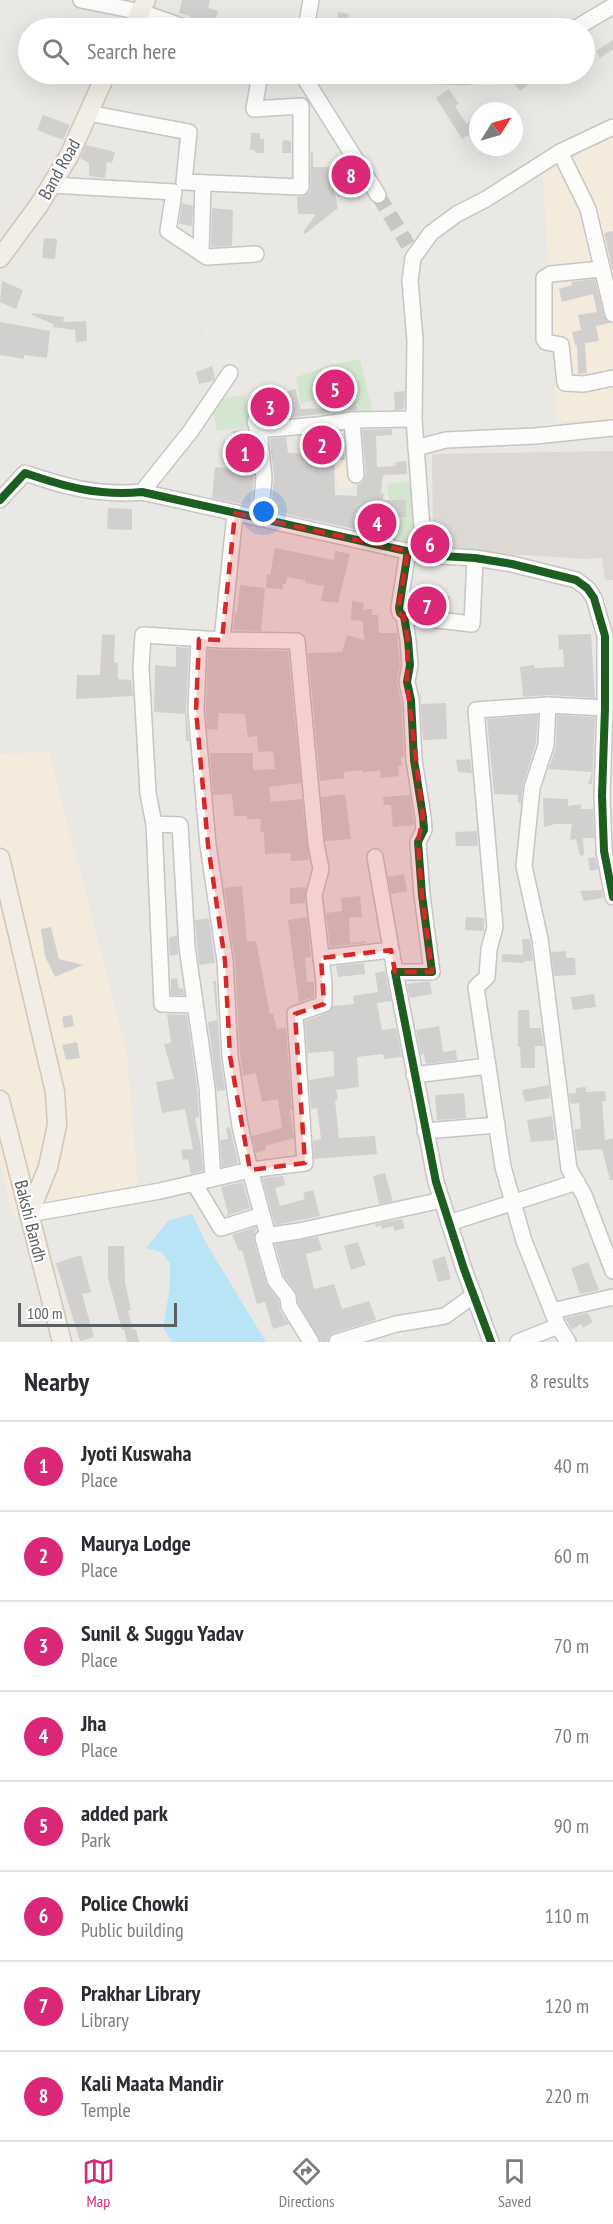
<!DOCTYPE html>
<style>
:root{--surface:#fff;--page:#f2f2f3;--text:#2b2b33;--muted:#7c7c81;--line:#e1e1e2;--accent:#db2777}
body{margin:0;font-family:"PT Sans Narrow",sans-serif;background:var(--page);color:var(--text)}
.compass{position:absolute;left:469px;top:102px;width:54px;height:54px;border-radius:50%;background:var(--surface);box-shadow:0 6px 24px #0002;rotate:53deg}
.scale{position:absolute;left:18px;bottom:15px;width:159px;box-sizing:border-box;padding-left:6px;border:3px solid #5a5f62;border-top:0;font-size:16px;line-height:21px;white-space:nowrap;color:#5a5f62;-webkit-text-stroke:4px #fff;paint-order:stroke}
.you{position:absolute;left:264px;top:512px;width:21px;height:21px;margin:-15px;border:4px solid #fff;border-radius:50%;background:#1a73e8;box-shadow:0 0 0 9px #1a73e833}
.badge{display:grid;place-items:center;width:39px;height:39px;border-radius:50%;background:var(--accent);color:#fff;font-size:20px;font-weight:700}
.pin{position:absolute;translate:-50% -50%;border:3px solid #fff;box-shadow:0 2px 6px #0006}
.list{margin:0;padding:0;list-style:none}
h2{display:flex;justify-content:space-between;align-items:center;height:78px;margin:0;padding:0 24px;font-size:26px}
h2 small{font-size:20px;font-weight:400;color:var(--muted)}
.list li{display:grid;grid-template-columns:39px 1fr auto;gap:18px;align-items:center;box-sizing:border-box;height:90px;padding:0 24px;border-top:2px solid var(--line)}
.list b{display:block;font-size:22px;white-space:nowrap}
.list p{margin:0;font-size:20px;white-space:nowrap;color:var(--muted)}
.list em{font-size:20px;font-style:normal;color:var(--muted)}
.icon{flex:none;width:33px;height:33px;fill:none;stroke:currentColor;stroke-width:2;stroke-linecap:round;stroke-linejoin:round}
.map{position:relative;flex:none;width:613px;height:1342px;overflow:hidden}
.search{position:absolute;background:var(--surface);box-shadow:0 6px 24px #0002;left:18px;right:18px;top:18px;height:66px;display:flex;align-items:center;gap:15px;box-sizing:border-box;padding:0 21px;border-radius:33px;color:var(--muted);font-size:22px}
.sheet{height:798px;background:var(--surface)}
nav{display:flex;justify-content:space-around;align-items:center;box-sizing:border-box;height:84px;border-top:2px solid var(--line);background:var(--surface);font-size:16px;color:var(--muted)}
nav a{display:grid;justify-items:center;gap:3px}
nav .on{color:var(--accent)}
.map>svg:first-child{display:block}
.commercial{fill:#f4ebdd}
.education{fill:#dcd8d4}
.green{fill:#d5e6d0}
.water{fill:#b8e4f5}
.building{fill:#d2d0ce}
.lines{fill:none;stroke-linecap:round;stroke-linejoin:round}
.minor-tunnel{stroke:#c6c6c4;stroke-width:15;stroke-dasharray:15 8;stroke-linecap:butt}
.minor-casing{stroke:#c5c5c6;stroke-width:18}
.major-casing{stroke:#d2c5b3;stroke-width:21}
.minor{stroke:#fcfcfb;stroke-width:15}
.major{stroke:#f2eee7;stroke-width:18}
.rail{stroke:#e2e1e1;stroke-width:3;stroke-dasharray:1.5 8;stroke-linecap:butt}
.cycleway-casing{stroke:#fff;stroke-width:11}
.cycleway{stroke:#1b5e20;stroke-width:8}
.marked{fill:#d62828;fill-opacity:0.2;stroke:#d62828;stroke-width:4.5;stroke-dasharray:12 8;stroke-linejoin:round}
.labels{text-anchor:middle;dominant-baseline:central;stroke-width:4.5;stroke-linejoin:round;paint-order:stroke}
.street-label{font-size:18px;fill:#5a5f62;stroke:#fff}
</style>
<div class="map">
<svg width="613" height="1342" viewBox="0 0 613 1342">
<rect width="100%" height="100%" fill="#eae8e5"/>
<g class="commercial">
<path d="M613,132V421H557L543,173L563,164Z"/>
<path d="M349,422L352,488H339L332,458V423Z"/>
<path d="M49,752L127,1052L138,1190L13,1217L0,1162V754Z"/>
</g>
<path class="education" d="M613,451V580H605L602,558L586,559L433,549L432,454Z"/>
<g class="green">
<path d="M360,359L373,413L322,417L317,399L301,404L296,377L328,366Z"/>
<path d="M245,395L249,426L216,431L212,400Z"/>
<path d="M416,481L422,551L393,546L387,484Z"/>
</g>
<path class="water" d="M192,1214L205,1241L266,1342H172L163,1328L170,1286V1263L161,1252L146,1248L169,1220Z"/>
<g class="building">
<path d="M182,0H210L208,8L218,11L214,25L191,19L190,16L179,13Z"/>
<path d="M338,12L349,14L347,28H336Z"/>
<path d="M426,18L435,19L434,28H425Z"/>
<path d="M613,40V49L600,58L596,51Z"/>
<path d="M521,76L528,85L520,91L513,82Z"/>
<path d="M449,89L459,104L455,106L466,124L470,121L476,130L462,139L436,98Z"/>
<path d="M43,115L70,125L63,140L37,130Z"/>
<path d="M251,133H260V139H264V153H255V150H250Z"/>
<path d="M283,140L291,141V153H282Z"/>
<path d="M86,145L115,152L112,163L107,162L105,178L89,176V163L80,158Z"/>
<path d="M311,152H313V167H329L338,208L305,234L303,232L316,214H298L297,197L305,196L310,191Z"/>
<path d="M182,203L193,206L192,226L179,224Z"/>
<path d="M212,208L233,210L232,246L211,247Z"/>
<path d="M613,231V272L604,233Z"/>
<path d="M44,238L57,239L55,259L42,258Z"/>
<path d="M595,279L604,316L610,323L596,326L599,341L585,343L587,373L578,374L577,345H575L572,332L581,330L578,315L597,312L593,294L562,302L559,289L572,285L571,282Z"/>
<path d="M2,281L23,290L16,309L0,302Z"/>
<path d="M32,313L64,317L63,322L86,321L87,341L76,342L75,330L53,327V324L32,315Z"/>
<path d="M0,322L50,331L47,358L24,355V359L0,355Z"/>
<path d="M212,366L215,378L213,381L199,384L196,372Z"/>
<path d="M353,378L357,410L265,420L261,414L255,411L254,407L264,405L263,399L295,389L301,409L330,408L328,392L342,391L341,380Z"/>
<path d="M405,391L404,409L395,410L394,392Z"/>
<path d="M392,429V435L376,436L377,467L396,466L395,462L406,461L407,474L383,475L381,493H384L383,500H406V517H383L382,535L271,511L274,477L270,439L286,437L288,453L313,454V435L337,432V436L343,434L345,460H334L335,495L357,496V485L362,483L366,475L362,430Z"/>
<path d="M233,431H247L250,440L254,478L251,506L212,498L215,467L232,469Z"/>
<path d="M108,508L132,509V530L107,529Z"/>
<path d="M275,548L334,560L335,551L350,554L338,603L321,601L324,586L305,583V580L287,577L286,584H283V589L266,588L267,574L270,575Z"/>
<path d="M240,585L265,588L261,631L233,630L235,612H237Z"/>
<path d="M411,592L450,596L448,611L409,607Z"/>
<path d="M352,601L364,603L363,610L372,609V615H378L379,633H397L400,665L397,684L401,701L404,757H401L402,766H398L399,776L381,778L380,771L362,772V770L344,772V778L320,781L308,653L342,652L347,635L364,640L363,621L351,620Z"/>
<path d="M102,634L115,635L114,663L118,662V679L131,680L133,696L76,699L77,675H100Z"/>
<path d="M591,634L595,698L549,695L523,697L520,667L534,665L535,668L564,667L563,650H559L558,635Z"/>
<path d="M176,647L189,648L186,710L189,741H186L185,714L154,712L155,665L176,667Z"/>
<path d="M208,649L288,651L301,783L269,787L271,802L302,799L309,860L291,861V853L265,854L264,832H260L261,819H247V816H234L232,794L213,795L210,753H253V770L275,769L273,751L258,752L257,736L248,737L245,714L219,713L217,730L207,729L206,710Z"/>
<path d="M421,693V704L446,703L447,739L423,740L420,694Z"/>
<path d="M538,715L536,743L523,785L521,803H518V795L494,794L487,719Z"/>
<path d="M557,715L595,717L592,789V784H588L592,772L549,769L556,746Z"/>
<path d="M470,759L472,773L458,772L456,760Z"/>
<path d="M345,794L351,839L325,841L321,797Z"/>
<path d="M410,795L414,825L393,827L391,805H384L383,797Z"/>
<path d="M543,798L568,799V806L581,804V809H593L594,838H583L584,855L580,856L576,839L570,840L572,824H555L544,827Z"/>
<path d="M477,831L478,846H456L455,832Z"/>
<path d="M595,857L598,869L590,871L588,858Z"/>
<path d="M404,874L407,891L391,894L388,877Z"/>
<path d="M242,886L247,942L256,941L270,1014L273,1013L277,1029L286,1028L292,1110H290L294,1138L265,1146L266,1150L256,1153L252,1136L282,1128L278,1099L262,1102L256,1073L243,1076L240,1055L235,960L224,888Z"/>
<path d="M306,887L305,903L290,904V888Z"/>
<path d="M602,890L603,898L584,901L580,891Z"/>
<path d="M360,896L362,917L349,918L350,943L366,941V943L330,947L326,913L342,911L341,898Z"/>
<path d="M307,917L311,957L305,958L307,982H314V997L299,1002L288,920Z"/>
<path d="M466,917L484,918V931L465,930Z"/>
<path d="M209,918L215,963L199,965L195,920Z"/>
<path d="M51,927L59,959L83,965L55,977L45,956L41,929Z"/>
<path d="M177,935L178,954L170,956L169,938Z"/>
<path d="M522,939H530L533,961H524V963L502,962V954L523,955Z"/>
<path d="M566,951V958H575L576,975L554,976L551,952Z"/>
<path d="M364,963L365,974L338,977L336,966Z"/>
<path d="M385,971L391,1001L377,1003L382,1030L396,1028L402,1057L384,1059L383,1054L357,1057L359,1087L336,1090L338,1099L335,1100L339,1138L375,1136L377,1154L314,1159L313,1141L321,1139L317,1108L311,1109L309,1080L334,1076V1057L333,1051L308,1053V1069L305,1021L327,1013L333,1006L354,1004L353,996L378,992L375,973Z"/>
<path d="M177,978L179,989L183,988L184,995H171V979Z"/>
<path d="M213,981H216L220,1057L225,1090L217,1091L208,1022L217,1020Z"/>
<path d="M422,982H430L432,994L410,998L407,984Z"/>
<path d="M594,994L596,1007L573,1010L571,997Z"/>
<path d="M518,1010H529L530,1028H541L544,1046H535V1068H521L520,1047H518Z"/>
<path d="M167,1014L187,1015L197,1088L199,1117L195,1118L201,1147L203,1171L191,1174L188,1159L183,1160L181,1150L193,1149L185,1109L162,1113L156,1082L174,1079L164,1044L171,1043Z"/>
<path d="M72,1015L74,1026L64,1028L62,1017Z"/>
<path d="M439,1026L443,1052L456,1050L457,1060L426,1064L424,1054L421,1055L416,1030Z"/>
<path d="M77,1042L80,1058L66,1060L62,1045Z"/>
<path d="M549,1085L550,1098L525,1102L522,1090Z"/>
<path d="M586,1087V1092L605,1091L606,1101H602L605,1140L613,1138V1180H610L602,1149L577,1151L574,1129H581L579,1103L571,1104L569,1094L576,1093V1088Z"/>
<path d="M464,1093L466,1118L437,1120L435,1095Z"/>
<path d="M552,1116L555,1140L531,1142L527,1120Z"/>
<path d="M230,1127L238,1163L222,1167L220,1140L228,1139L226,1128Z"/>
<path d="M385,1173L393,1201L379,1204L373,1176Z"/>
<path d="M283,1176L285,1185L275,1188L280,1206L305,1199L303,1193L313,1190L320,1216L275,1225L262,1178Z"/>
<path d="M243,1182L250,1208L226,1216L228,1213L221,1187Z"/>
<path d="M402,1219L405,1228L395,1231L393,1226L382,1229L381,1225L376,1227L375,1224Z"/>
<path d="M256,1227L254,1241L266,1283L279,1301L280,1311L289,1324L273,1329L265,1302L257,1304L242,1250L239,1251L232,1235Z"/>
<path d="M318,1237L322,1250L306,1254L314,1289L334,1284L342,1309L369,1301L376,1320L334,1333L330,1336L327,1342H321L298,1303L296,1292L284,1276L275,1244Z"/>
<path d="M358,1242L366,1265L351,1270L344,1246Z"/>
<path d="M108,1246H124L125,1282L131,1310L128,1311L133,1330L136,1329L139,1342H127L124,1329L122,1330L108,1278Z"/>
<path d="M81,1255L91,1292L82,1294L94,1337L80,1341L56,1263Z"/>
<path d="M445,1256L451,1279L438,1282L432,1260Z"/>
<path d="M588,1262L599,1290L580,1294L571,1268Z"/>
<path d="M588,1313L593,1322L583,1328L581,1324L572,1330L565,1318Z"/>
</g>
<g class="lines">
<path class="minor-tunnel" d="M378,195L408,245"/>
<defs>
<g id="minor">
<path d="M81,0L141,12L187,28"/>
<path d="M306,28L311,0"/>
<path d="M576,28L613,6"/>
<path d="M302,74L378,195"/>
<path d="M392,74L466,76L477,74"/>
<path d="M88,113L189,132L184,182L301,187V106L254,109L260,74"/>
<path d="M560,152L588,209L613,314"/>
<path d="M51,185L174,192L168,231L207,257L256,254"/>
<path d="M201,253L203,183"/>
<path d="M601,269L551,274L544,278V339L546,342L561,345L565,383L584,384L613,378"/>
<path d="M352,420L356,475"/>
<path d="M255,421L260,438L264,478L260,519"/>
<path d="M257,430L319,425L352,420L414,419"/>
<path d="M416,448L446,440L535,436L613,428"/>
<path d="M142,492L190,432L230,373"/>
<path d="M0,500L25,473C66,487 98,496 142,492L424,555L475,558L512,564L576,580L587,588L594,598L605,636V708L602,796L604,851L613,897"/>
<path d="M408,551L399,608L400,613L404,616L408,640L410,665L407,682L411,700L414,760L423,817L424,830L418,842L422,895L432,972H395L436,1182L464,1269L491,1342"/>
<path d="M424,555L414,419L415,340L410,281L413,258L431,233L457,214L486,199L560,152L613,127"/>
<path d="M404,616L472,624L475,558"/>
<path d="M222,640L297,641L316,844L321,869L314,895L324,983V1004L295,1014L305,1163L250,1170L268,1236"/>
<path d="M605,708L548,705L546,745L532,788L524,866L540,939L569,1169L584,1195L613,1271"/>
<path d="M154,824L162,1004L195,1005"/>
<path d="M375,857L395,972"/>
<path d="M321,958L391,950"/>
<path d="M414,1075L488,1066"/>
<path d="M425,1131L497,1125"/>
<path d="M213,1178L207,1087L187,947L180,825L154,824L148,793L141,668L143,635L222,640L235,513"/>
<path d="M194,1183L221,1228L262,1215"/>
<path d="M29,1214L160,1191L250,1170L240,1126L230,1056L225,961L208,845L196,710L199,639"/>
<path d="M449,1223L577,1182"/>
<path d="M552,1311L613,1297"/>
<path d="M558,1326L568,1342"/>
<path d="M311,1342L289,1306L288,1297L275,1280L263,1238L272,1235L299,1231L442,1200"/>
<path d="M337,1342L396,1324L445,1316L474,1295"/>
<path d="M518,1342L558,1326L524,1241L503,1167L476,987L487,977L489,949L495,927L476,710L548,705"/>
</g>
<g id="major">
<path d="M132,28L146,0"/>
<path d="M0,258L39,205L69,156L106,74"/>
<path d="M0,858L55,1092L57,1125L48,1167L29,1214"/>
<path d="M0,1100L62,1342"/>
</g>
</defs>
<use href="#minor" class="minor-casing"/>
<use href="#major" class="major-casing"/>
<use href="#minor" class="minor"/>
<use href="#major" class="major"/>
<g class="rail">
<path d="M514,126L613,63"/>
<path d="M0,461L493,147"/>
<path d="M0,494C25,465 52,439 84,418"/>
<path d="M0,1236L27,1342"/>
</g>
<defs>
<g id="cycleway">
<path d="M0,500L25,473C66,487 98,496 142,492L424,555L475,558L512,564L576,580L587,588L594,598L605,636V708L602,796L604,851L613,897"/>
<path d="M408,551L399,608L400,613L404,616L408,640L410,665L407,682L411,700L414,760L423,817L424,830L418,842L422,895L432,972H395L436,1182L464,1269L491,1342"/>
</g>
</defs>
<use href="#cycleway" class="cycleway-casing"/>
<use href="#cycleway" class="cycleway"/>
</g>
<path class="marked" d="M235,513L408,551L398,612L404,616L408,640L407,682L423,817L418,842L422,895L432,972H395L391,950L321,958L324,1004L295,1014L305,1163L250,1170L230,1056L225,961L208,845L196,710L199,639L222,640Z"/>
<g class="labels">
<g class="street-label">
<text transform="translate(59 169) rotate(-61)">Band Road</text>
<text transform="translate(31 1221) rotate(76)">Bakshi Bandh</text>
</g>
</g>
</svg>
<svg class="compass" viewBox="-18 -18 36 36"><path d="M0-13l5 13h-10z" fill="#e53935"/><path d="M0 13l5-13h-10z" fill="#7c7c81"/></svg>
<div class="scale">100 m</div>
<div class="you"></div>
<div class="pin badge" style="left:245px;top:453px">1</div>
<div class="pin badge" style="left:322px;top:445px">2</div>
<div class="pin badge" style="left:270px;top:407px">3</div>
<div class="pin badge" style="left:377px;top:523px">4</div>
<div class="pin badge" style="left:335px;top:389px">5</div>
<div class="pin badge" style="left:430px;top:544px">6</div>
<div class="pin badge" style="left:427px;top:606px">7</div>
<div class="pin badge" style="left:351px;top:175px">8</div>
<div class="search"><svg class="icon" aria-label="search" viewBox="0 0 24 24"><circle cx="10" cy="10" r="6"/><path d="M15 15l6 6"/></svg>Search here</div>
</div>
<section class="sheet">
<h2>Nearby<small>8 results</small></h2>
<ul class="list">
<li><span class="badge">1</span><div><b>Jyoti Kuswaha</b><p>Place</p></div><em>40 m</em></li>
<li><span class="badge">2</span><div><b>Maurya Lodge</b><p>Place</p></div><em>60 m</em></li>
<li><span class="badge">3</span><div><b>Sunil &amp; Suggu Yadav</b><p>Place</p></div><em>70 m</em></li>
<li><span class="badge">4</span><div><b>Jha</b><p>Place</p></div><em>70 m</em></li>
<li><span class="badge">5</span><div><b>added park</b><p>Park</p></div><em>90 m</em></li>
<li><span class="badge">6</span><div><b>Police Chowki</b><p>Public building</p></div><em>110 m</em></li>
<li><span class="badge">7</span><div><b>Prakhar Library</b><p>Library</p></div><em>120 m</em></li>
<li><span class="badge">8</span><div><b>Kali Maata Mandir</b><p>Temple</p></div><em>220 m</em></li>
</ul>
</section>
<nav>
<a class="on"><svg class="icon" aria-label="map" viewBox="0 0 24 24"><path d="M3 6l6-2 6 2 6-2v14l-6 2-6-2-6 2zM9 4v14M15 6v14"/></svg>Map</a>
<a><svg class="icon" aria-label="directions" viewBox="0 0 24 24"><path d="M12 3l9 9-9 9-9-9zM9 14v-3h6M13 9l2 2-2 2"/></svg>Directions</a>
<a><svg class="icon" aria-label="saved" viewBox="0 0 24 24"><path d="M7 4h10v16l-5-4-5 4z"/></svg>Saved</a>
</nav>
